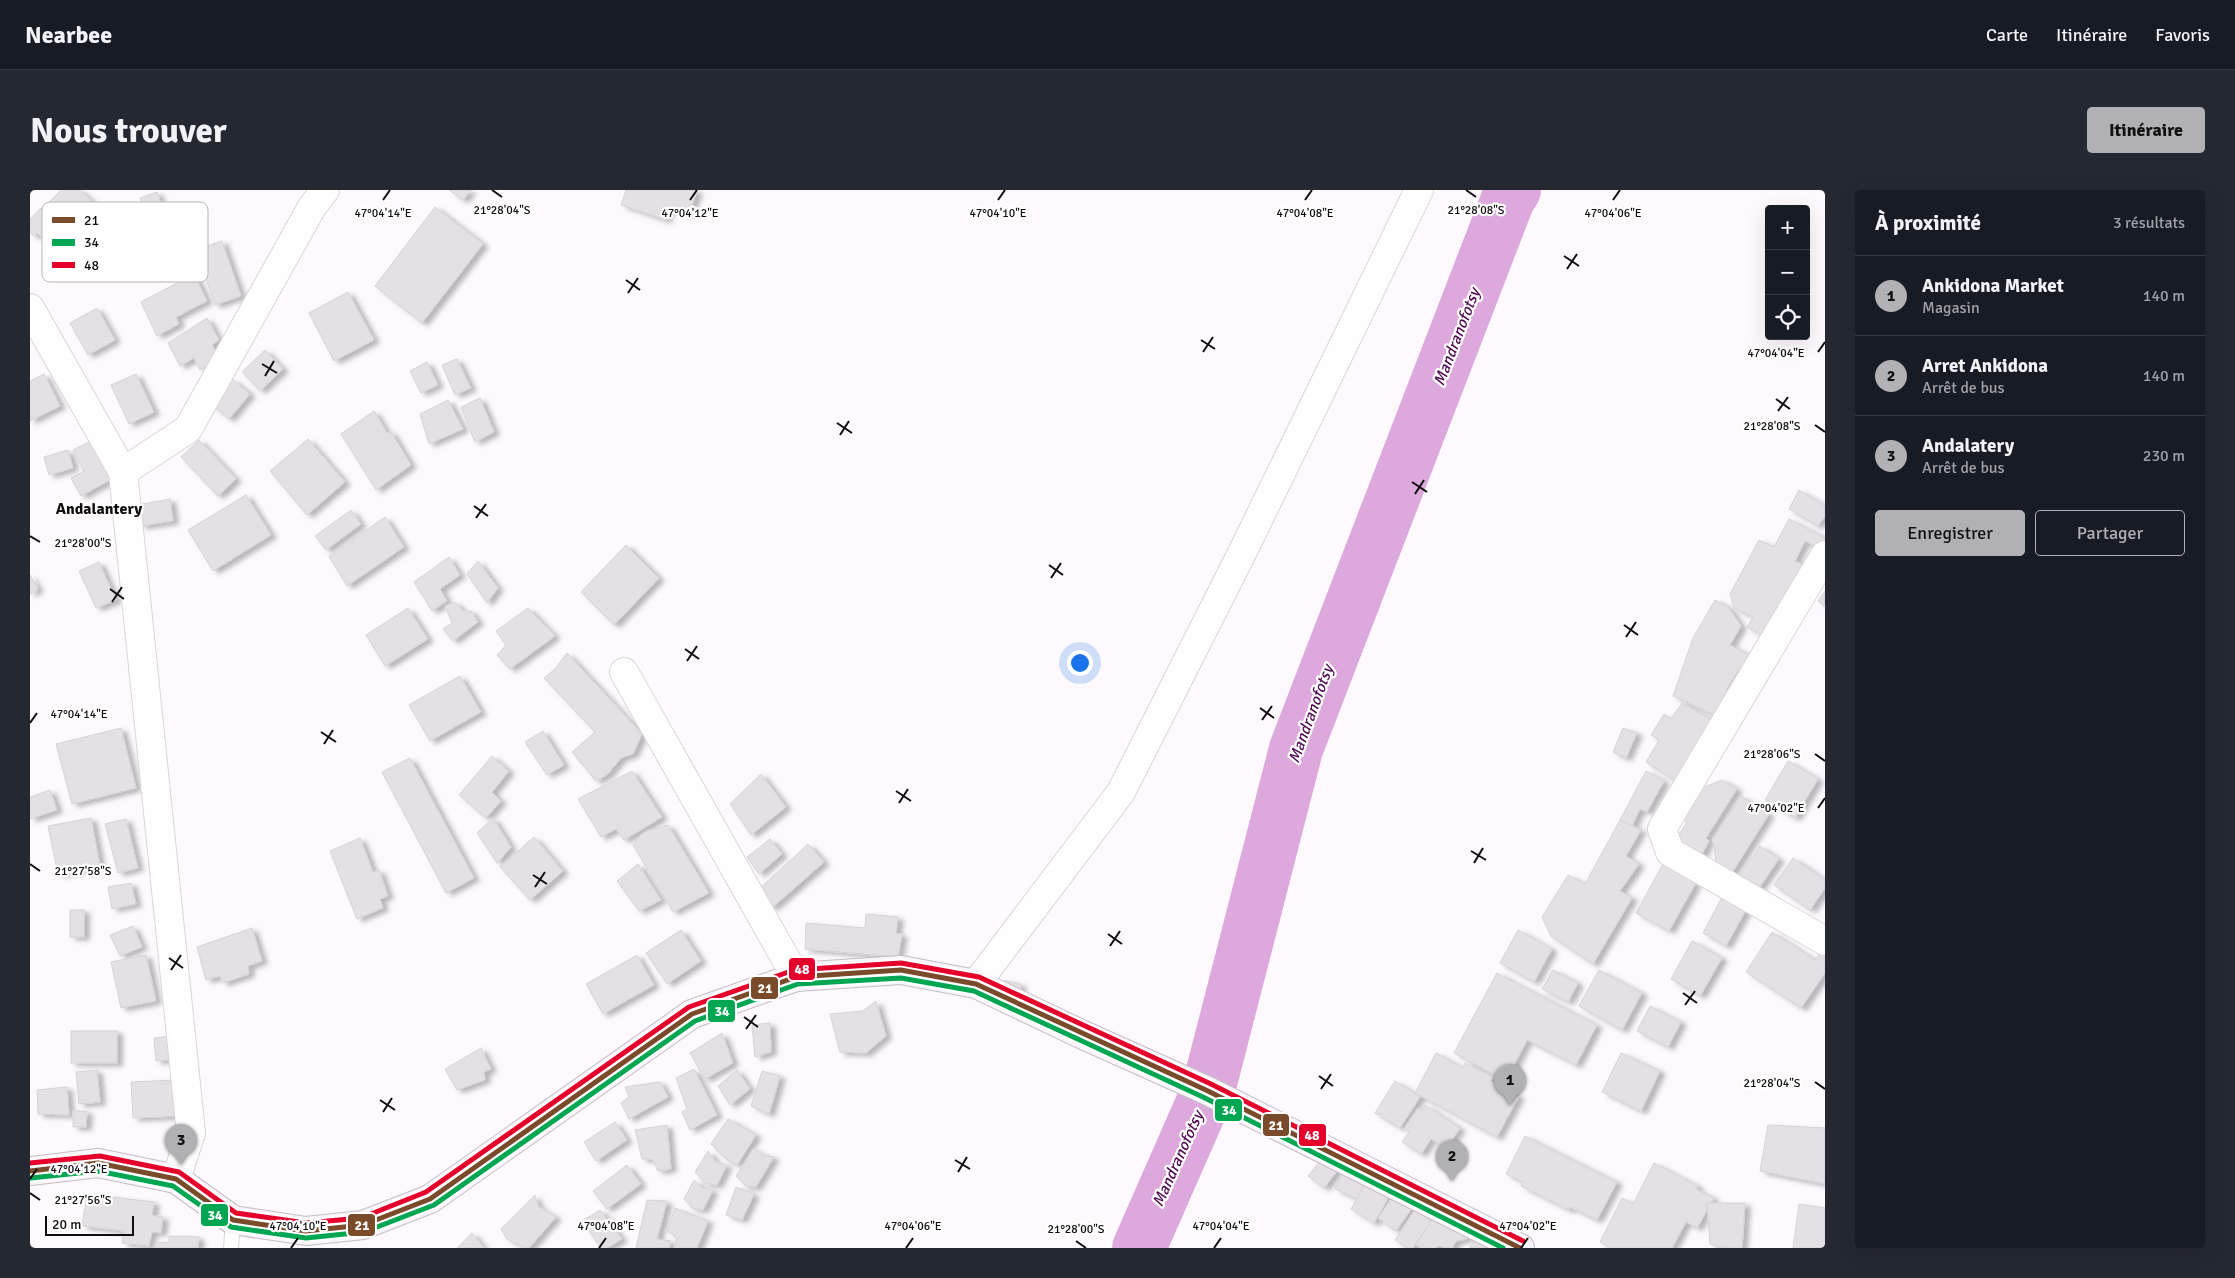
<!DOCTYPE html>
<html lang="fr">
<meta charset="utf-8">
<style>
:root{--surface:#171b24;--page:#242831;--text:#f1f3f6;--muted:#9ea1a6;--line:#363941;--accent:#b1b0b4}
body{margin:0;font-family:Signika,sans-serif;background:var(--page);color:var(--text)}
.controls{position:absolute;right:15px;top:15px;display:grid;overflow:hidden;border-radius:5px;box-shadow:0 5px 20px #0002}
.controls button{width:45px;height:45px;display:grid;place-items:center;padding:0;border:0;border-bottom:1px solid var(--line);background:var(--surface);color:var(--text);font:25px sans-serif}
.scale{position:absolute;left:15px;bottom:12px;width:89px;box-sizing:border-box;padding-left:5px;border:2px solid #100c10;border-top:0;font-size:14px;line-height:18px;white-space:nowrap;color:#100c10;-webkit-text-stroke:4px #fff;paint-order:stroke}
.you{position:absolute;left:1049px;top:472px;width:18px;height:18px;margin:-12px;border:4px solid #fff;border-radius:50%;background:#1a73e8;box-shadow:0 0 0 8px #1a73e833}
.badge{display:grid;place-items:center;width:32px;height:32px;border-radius:50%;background:var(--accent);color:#111;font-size:16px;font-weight:700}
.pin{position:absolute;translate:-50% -41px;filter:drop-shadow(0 1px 2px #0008)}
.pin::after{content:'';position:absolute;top:26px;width:18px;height:15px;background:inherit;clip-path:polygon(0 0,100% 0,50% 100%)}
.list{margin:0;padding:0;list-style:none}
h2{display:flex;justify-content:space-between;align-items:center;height:65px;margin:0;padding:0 20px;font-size:21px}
h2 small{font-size:16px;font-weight:400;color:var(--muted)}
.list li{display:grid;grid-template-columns:32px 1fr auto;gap:15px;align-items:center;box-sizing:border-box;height:80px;padding:0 20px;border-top:1px solid var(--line)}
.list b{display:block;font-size:19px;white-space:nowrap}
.list p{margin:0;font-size:16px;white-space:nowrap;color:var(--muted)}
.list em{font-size:16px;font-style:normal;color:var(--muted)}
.actions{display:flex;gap:10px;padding:15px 20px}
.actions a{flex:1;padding:11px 0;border:1px solid var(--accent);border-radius:5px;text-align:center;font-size:18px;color:var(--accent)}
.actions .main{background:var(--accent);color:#111}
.icon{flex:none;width:28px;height:28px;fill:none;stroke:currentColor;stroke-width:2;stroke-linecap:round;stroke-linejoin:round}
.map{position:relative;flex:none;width:1795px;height:1058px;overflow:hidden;border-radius:5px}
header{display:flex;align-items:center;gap:30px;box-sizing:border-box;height:70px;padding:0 25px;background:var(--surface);border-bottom:1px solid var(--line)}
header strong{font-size:24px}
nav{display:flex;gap:28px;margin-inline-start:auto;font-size:18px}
.intro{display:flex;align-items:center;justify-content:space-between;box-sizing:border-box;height:120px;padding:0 30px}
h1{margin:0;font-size:35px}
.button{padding:12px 22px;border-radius:5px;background:var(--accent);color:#111;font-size:18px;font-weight:700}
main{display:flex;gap:30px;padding:0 30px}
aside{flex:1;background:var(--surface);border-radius:5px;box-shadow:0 5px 20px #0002}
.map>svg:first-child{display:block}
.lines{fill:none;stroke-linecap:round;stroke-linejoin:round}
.river{stroke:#dda8dc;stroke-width:54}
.building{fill:#e4e0e4;stroke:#d6d2d6;filter:url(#shadow)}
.lane-casing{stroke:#d9d5d9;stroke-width:16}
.street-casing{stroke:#d9d5d9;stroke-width:30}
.primary-casing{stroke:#c6bdc6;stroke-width:30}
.lane{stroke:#fffeff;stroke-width:14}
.street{stroke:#fffeff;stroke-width:28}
.primary{stroke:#faf5f9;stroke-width:28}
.bus-1-casing{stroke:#fff;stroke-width:9}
.bus-2-casing{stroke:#fff;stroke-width:9}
.bus-3-casing{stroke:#fff;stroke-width:9}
.bus-1{stroke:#7a4b2a;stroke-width:5}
.bus-2{stroke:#00a651;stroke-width:5}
.bus-3{stroke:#e4002b;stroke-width:5}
.ticks{fill:none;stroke:#100c10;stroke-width:2}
.labels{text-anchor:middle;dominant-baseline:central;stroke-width:4.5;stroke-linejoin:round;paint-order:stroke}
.water-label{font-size:16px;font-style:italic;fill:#4c094e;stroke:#fff}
.neighbourhood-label{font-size:16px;font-weight:bold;fill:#100c10;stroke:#fff}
.key{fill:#fff;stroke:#b7b6b7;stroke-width:1}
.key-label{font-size:14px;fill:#100c10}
.ticks-label{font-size:12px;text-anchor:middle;fill:#100c10;stroke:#fff;stroke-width:4.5;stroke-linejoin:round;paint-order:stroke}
.line-badge{stroke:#fff;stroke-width:2}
.badge-label{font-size:14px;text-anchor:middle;font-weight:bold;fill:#fff}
</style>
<header>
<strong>Nearbee</strong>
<nav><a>Carte</a><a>Itinéraire</a><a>Favoris</a></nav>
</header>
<div class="intro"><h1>Nous trouver</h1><a class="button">Itinéraire</a></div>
<main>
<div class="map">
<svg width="1795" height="1058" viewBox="0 0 1795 1058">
<defs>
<filter id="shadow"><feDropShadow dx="5.5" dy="3" stdDeviation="2.5" flood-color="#0004"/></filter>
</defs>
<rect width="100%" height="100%" fill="#fdf9fd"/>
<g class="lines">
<path class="river" d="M1109,1058L1178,901L1266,559L1478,9L1484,0"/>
</g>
<g class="building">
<path d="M31,0H50L68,17L44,42L16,15Z"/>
<path d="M419,0H441L433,10Z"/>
<path d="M596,0H667L659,25L639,18L636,30L591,15Z"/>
<path d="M127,2L137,32L119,37L110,8Z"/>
<path d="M405,17L453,54L392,133L345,96Z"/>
<path d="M11,18L30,37L16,52L7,43L3,46L0,43V29Z"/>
<path d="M192,51L211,106L185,115L166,60Z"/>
<path d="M164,84L177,111L146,127L149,134L127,146L111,112Z"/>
<path d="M318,102L344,150L304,171L279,123Z"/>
<path d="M67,118L85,150L58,165L40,133Z"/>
<path d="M177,128L189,150L182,155L189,168L170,180L164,168L150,176L138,153Z"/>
<path d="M235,160L253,179L230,201L212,182Z"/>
<path d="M427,169L441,198L425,205L412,175Z"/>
<path d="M397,172L408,195L391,203L380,181Z"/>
<path d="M14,184L30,216L0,231V191Z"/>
<path d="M106,184L124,222L99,234L81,195Z"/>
<path d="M202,189L220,204L199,229L181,214Z"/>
<path d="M450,208L464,242L445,252L431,217Z"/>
<path d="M418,210L433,239L399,254L390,224Z"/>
<path d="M344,221L357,243L361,242L381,275L346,300L311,244Z"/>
<path d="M65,249L85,287L51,306L41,288L54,281L43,260Z"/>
<path d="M278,249L315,292L277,325L240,281Z"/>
<path d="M169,250L206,289L188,306L151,267Z"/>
<path d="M38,260L43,278L19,285L14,267Z"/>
<path d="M1769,300L1795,316V326L1788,336L1759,319Z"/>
<path d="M216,305L241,345L183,381L158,340Z"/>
<path d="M140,309L143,331L111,336L107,315Z"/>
<path d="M321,320L331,334L296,360L285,346Z"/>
<path d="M355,327L374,357L317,396L299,366Z"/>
<path d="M1759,329L1795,348L1790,358L1775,351L1765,371L1777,377L1734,446L1717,437L1723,427L1704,418L1700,404L1729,350L1744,357Z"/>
<path d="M596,355L629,388L584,435L551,402Z"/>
<path d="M419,367L430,385L410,399L417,411L402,421L384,392Z"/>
<path d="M448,371L468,398L457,413L437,384Z"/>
<path d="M69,372L86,410L66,418L49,381Z"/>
<path d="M0,385L8,399L0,404Z"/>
<path d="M1795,401V416L1788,411Z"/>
<path d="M1685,410L1698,417L1711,436L1700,455L1725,468L1716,485L1708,481L1696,500L1703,504L1692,528L1643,506L1663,448Z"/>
<path d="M425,412L433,421H441L448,432L423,451L413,439L422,433L415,416Z"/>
<path d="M378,418L398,449L355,476L336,445Z"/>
<path d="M498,418L525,446L480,479L467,465L476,455L466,441Z"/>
<path d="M537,463L612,544L603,564L591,568L577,585L566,591L542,562L565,542L514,488L525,479Z"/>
<path d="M430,486L451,522L400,551L379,515Z"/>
<path d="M1652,513L1686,533L1649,593L1616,572L1629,550L1621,545L1634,524L1641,529Z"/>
<path d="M91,538L106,598L42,614L26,554Z"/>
<path d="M1593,538L1607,543L1596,568L1583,562Z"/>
<path d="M513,541L534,575L517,585L495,552Z"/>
<path d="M462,566L479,581L462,602L471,611L456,628L429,605Z"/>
<path d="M380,568L444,688L416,703L352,582Z"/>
<path d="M1758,571L1788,589L1765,628L1735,610Z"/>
<path d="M602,581L632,627L594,650L586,639L571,647L548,609Z"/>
<path d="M1616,581L1634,591L1617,622L1610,619L1602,636L1590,630Z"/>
<path d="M731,584L756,617L721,645L700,614Z"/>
<path d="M1692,590L1707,599L1676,648L1679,651L1670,668L1644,653L1657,632L1651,627L1667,600Z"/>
<path d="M20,600L27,620L0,629V607Z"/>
<path d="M1711,606L1739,624L1700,686L1687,680L1683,649Z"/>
<path d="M61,628L70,676L28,684L18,636Z"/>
<path d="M463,628L481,657L467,673L447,643Z"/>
<path d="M96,629L108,678L88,683L75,634Z"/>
<path d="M1590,630L1611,640L1596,666L1609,674L1590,701L1602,708L1563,774L1521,746L1512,727L1538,685L1555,694Z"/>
<path d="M638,635L679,703L643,722L603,655L614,642Z"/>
<path d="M504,647L533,681L500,710L470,677Z"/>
<path d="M330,648L343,682L349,680L358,706L350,709L353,718L327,729L300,661Z"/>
<path d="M740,649L752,664L729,684L717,667Z"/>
<path d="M778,654L794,672L742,718L727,701Z"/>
<path d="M1730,656L1749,669L1725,704L1706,691Z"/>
<path d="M1763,668L1795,690V698L1780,720L1744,695Z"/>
<path d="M608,674L631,710L609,721L587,691Z"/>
<path d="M1633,674L1666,693L1639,741L1606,723Z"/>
<path d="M101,693L106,714L82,719L78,697Z"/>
<path d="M1692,707L1716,720L1696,756L1673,743Z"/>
<rect x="40" y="720" width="14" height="27"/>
<path d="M836,724L868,727L866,744H872L868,767L775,759L776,733L835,738Z"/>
<path d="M103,736L112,757L90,766L80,745Z"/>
<path d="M222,738L232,771L218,776L219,784L193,793L190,786L176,790L167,757Z"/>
<path d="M651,740L671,771L637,794L616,763Z"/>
<path d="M1488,740L1522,759L1504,792L1470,773Z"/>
<path d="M1742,742L1785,770L1792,760L1795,761V783L1771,818L1716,782Z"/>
<path d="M1662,751L1692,768L1670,806L1641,789Z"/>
<path d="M116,765L126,811L91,818L81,772Z"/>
<path d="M607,765L624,795L573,824L556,794Z"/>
<path d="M1523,780L1548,793L1538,812L1512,799Z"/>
<path d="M1569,780L1612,803L1592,840L1549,816Z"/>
<path d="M1467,783L1567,835L1546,875L1497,850L1476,891L1424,863Z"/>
<path d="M975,790L992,795L988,802L972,796Z"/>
<path d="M846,811L856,846L836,863L810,862L800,824L833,821Z"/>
<path d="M1620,816L1651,832L1638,857L1607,841Z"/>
<path d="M740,833L741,862L725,867L722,835Z"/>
<rect x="41" y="841" width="46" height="32"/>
<path d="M692,843L703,873L675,889L660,863Z"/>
<path d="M143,846L145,869L126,871L124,848Z"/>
<path d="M451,858L461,879L454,882L455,890L427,900L415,879Z"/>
<path d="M1406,863L1433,878L1435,873L1463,887L1461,891L1489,906L1467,947L1385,903Z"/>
<path d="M1591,863L1630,881L1611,921L1572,902Z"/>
<path d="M664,879L687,925L660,940L652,922L657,919L646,888Z"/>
<path d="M67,880L70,912L49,914L46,882Z"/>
<path d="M707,880L720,899L700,915L688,896Z"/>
<path d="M732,881L750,886L739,924L721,916Z"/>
<path d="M146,890L148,926L103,928L101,892Z"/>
<path d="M1365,891L1390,907L1370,938L1345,923Z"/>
<path d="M630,892L638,907L599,929L591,913L599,907L595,897Z"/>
<path d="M37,897L39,925L8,924L7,900Z"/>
<path d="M1395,915L1430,938L1416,959L1401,949L1391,964L1372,952L1379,942L1374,939L1388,918L1392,921Z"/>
<path d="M43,921H57L56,937H43Z"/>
<path d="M698,929L726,945L707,975L695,968L681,954Z"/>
<path d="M585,932L597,950L566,971L554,952Z"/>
<path d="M637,935L641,979L628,981L622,969H612L605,940Z"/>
<path d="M1738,935L1795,938V994L1730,981Z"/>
<path d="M1495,946L1587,992L1567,1030L1540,1017L1539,1020L1491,996L1493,992L1476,984Z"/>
<path d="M724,958L731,964L744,967L726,997L716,996L706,986Z"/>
<path d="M678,961L686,972L697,975L687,995L675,993L665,982Z"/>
<path d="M1295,965L1310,977L1294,998L1278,986Z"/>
<path d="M1624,973L1668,996L1666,999L1684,1008L1667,1038L1656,1032L1642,1058H1581L1570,1052L1592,1008L1603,1014Z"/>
<path d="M597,975L611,994L577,1019L563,1001Z"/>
<path d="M1316,975L1338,985L1327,1009L1305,999Z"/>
<path d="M1339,987L1362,1001L1344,1033L1321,1019Z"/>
<path d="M664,990L673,998L683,1000L673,1020L662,1018L654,1009Z"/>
<path d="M706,997L724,1004L712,1030L696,1025Z"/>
<path d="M1366,1002L1384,1015L1366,1041L1348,1028Z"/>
<path d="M57,1004L124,1012L122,1025L133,1027L131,1043L122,1042L119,1056L92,1053L94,1041L52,1036Z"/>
<path d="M505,1005L508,1016L526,1027L499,1058H495L477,1049L471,1039Z"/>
<path d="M617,1010L637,1011L627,1049L641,1051L639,1058H606Z"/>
<path d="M1677,1013H1715L1712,1058H1696L1680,1054Z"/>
<path d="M1769,1014L1795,1018V1058H1763Z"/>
<path d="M645,1018L678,1031L667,1058H645L647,1047L637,1041Z"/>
<path d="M1407,1018L1434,1036L1437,1049L1426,1051L1422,1058L1408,1056L1406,1058H1391L1385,1054Z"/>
<path d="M570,1020L592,1049L577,1058H571L552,1031Z"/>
<path d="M1385,1020L1401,1031L1383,1058H1377L1365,1050Z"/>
<path d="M442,1043L454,1058H427Z"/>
<path d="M139,1046L169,1047L168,1058H125L126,1052L139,1053Z"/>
<path d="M1444,1050L1458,1058H1439Z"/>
</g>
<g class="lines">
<defs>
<path id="lane" d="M201,1058L203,1030"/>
<g id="street">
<path d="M0,118L93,282L161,943L146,989"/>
<path d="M93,282L158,239L282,17L295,0"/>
<path d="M1795,365L1632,639L1640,662L1795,751"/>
<path d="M594,482L766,787"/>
<path d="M946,794L1091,602L1212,363L1389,0"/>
</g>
<path id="primary" d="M0,981L68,973L146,989L203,1030L276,1041L333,1035L400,1009L662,824L766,787L871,780L946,794L1051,844L1178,901L1490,1058"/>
</defs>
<use href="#lane" class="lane-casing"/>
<use href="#street" class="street-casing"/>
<use href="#primary" class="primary-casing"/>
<use href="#lane" class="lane"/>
<use href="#street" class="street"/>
<use href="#primary" class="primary"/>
<defs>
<path id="bus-1" d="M0,981L68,973L146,989L203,1030L276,1041L333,1035L400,1009L662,824L766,787L871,780L946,794L1178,901L1490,1058"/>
<path id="bus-2" d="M1,988L68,981L143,996L201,1037L276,1048L334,1042L404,1015L665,831L768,794L871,788L944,801L1175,908L1473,1058"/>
<path id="bus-3" d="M0,973L70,966L149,982L206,1023L276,1033L331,1028L396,1002L659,817L764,780L871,773L949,787L1181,894L1493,1051"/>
</defs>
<use href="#bus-1" class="bus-1-casing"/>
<use href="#bus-2" class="bus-2-casing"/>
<use href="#bus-3" class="bus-3-casing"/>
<use href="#bus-1" class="bus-1"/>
<use href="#bus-2" class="bus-2"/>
<use href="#bus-3" class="bus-3"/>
</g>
<path class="ticks" d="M462,0L472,7M1436,0L1446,7M353,10L360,0M660,10L667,0M968,10L975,0M1275,10L1282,0M1583,10L1590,0M1534,66L1549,76M1537,79L1547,64M596,90L610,100M598,103L608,88M1171,150L1185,159M1173,162L1183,147M1788,162L1795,152M232,174L247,183M235,186L244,171M1746,209L1760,219M1748,221L1758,207M807,233L822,243M1785,235L1795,242M810,245L819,231M1382,292L1397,302M1385,304L1394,290M444,316L458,326M446,328L456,314M0,346L10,352M1019,375L1033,385M1021,388L1031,373M80,399L94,409M82,412L92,397M1594,435L1608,445M1596,447L1606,432M655,459L669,469M657,471L667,456M1230,518L1244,528M1232,530L1242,516M0,533L7,523M291,542L306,552M294,554L303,540M1785,564L1795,571M866,601L881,611M869,613L878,599M1788,618L1795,608M1441,661L1456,670M1444,673L1453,658M0,674L10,681M503,685L517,694M505,697L515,682M1078,744L1092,754M1080,756L1090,741M139,768L153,778M141,780L151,765M1653,803L1667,813M1655,815L1665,801M714,827L728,837M716,839L726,825M1289,886L1303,896M1785,892L1795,899M1291,899L1301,884M350,910L365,920M353,922L362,908M925,970L940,979M928,982L937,967M0,989L7,979M0,1003L10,1010M1046,1051L1056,1058M261,1058L268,1048M569,1058L576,1048M876,1058L883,1048M1184,1058L1191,1048M1491,1058L1498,1048"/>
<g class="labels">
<g class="water-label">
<text transform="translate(1427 147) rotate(-69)">Mandranofotsy</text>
<text transform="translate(1281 524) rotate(-70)">Mandranofotsy</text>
<text transform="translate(1148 969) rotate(-66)">Mandranofotsy</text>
</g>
<g class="neighbourhood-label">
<text x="69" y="319">Andalantery</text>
</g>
</g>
<rect x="12" y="12" width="166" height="80" rx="8" class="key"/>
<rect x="22" y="27" width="23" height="6" fill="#7a4b2a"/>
<rect x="22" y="49" width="23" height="7" fill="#00a651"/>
<rect x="22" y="72" width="23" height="6" fill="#e4002b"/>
<g class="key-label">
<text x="54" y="35">21</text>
<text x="54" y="57">34</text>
<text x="54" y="80">48</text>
</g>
<g class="ticks-label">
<text x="472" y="24">21°28'04"S</text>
<text x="1446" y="24">21°28'08"S</text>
<text x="353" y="27">47°04'14"E</text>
<text x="660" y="27">47°04'12"E</text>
<text x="968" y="27">47°04'10"E</text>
<text x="1275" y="27">47°04'08"E</text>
<text x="1583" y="27">47°04'06"E</text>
<text x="1746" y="167">47°04'04"E</text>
<text x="1742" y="240">21°28'08"S</text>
<text x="53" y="357">21°28'00"S</text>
<text x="49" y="528">47°04'14"E</text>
<text x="1742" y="568">21°28'06"S</text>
<text x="1746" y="622">47°04'02"E</text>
<text x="53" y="685">21°27'58"S</text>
<text x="1742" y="897">21°28'04"S</text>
<text x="49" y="983">47°04'12"E</text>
<text x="53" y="1014">21°27'56"S</text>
<text x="268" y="1040">47°04'10"E</text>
<text x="576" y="1040">47°04'08"E</text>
<text x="883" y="1040">47°04'06"E</text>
<text x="1191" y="1040">47°04'04"E</text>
<text x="1498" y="1040">47°04'02"E</text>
<text x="1046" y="1043">21°28'00"S</text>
</g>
<g class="line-badge">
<rect x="758" y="767" width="28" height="24" rx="5" fill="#e4002b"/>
<rect x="720" y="786" width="29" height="24" rx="5" fill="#7a4b2a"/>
<rect x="677" y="809" width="29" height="24" rx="5" fill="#00a651"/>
<rect x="1184" y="908" width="29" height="24" rx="5" fill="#00a651"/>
<rect x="1232" y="923" width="28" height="24" rx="5" fill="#7a4b2a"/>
<rect x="1268" y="933" width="29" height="24" rx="5" fill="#e4002b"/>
<rect x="170" y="1013" width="29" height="24" rx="5" fill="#00a651"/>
<rect x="317" y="1023" width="29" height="24" rx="5" fill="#7a4b2a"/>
</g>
<g class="badge-label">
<text x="772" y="784">48</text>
<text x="735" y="803">21</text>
<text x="692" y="826">34</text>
<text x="1199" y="925">34</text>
<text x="1246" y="940">21</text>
<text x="1282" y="950">48</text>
<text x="185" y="1030">34</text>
<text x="332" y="1040">21</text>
</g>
</svg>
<div class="controls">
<button>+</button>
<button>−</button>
<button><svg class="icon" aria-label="locate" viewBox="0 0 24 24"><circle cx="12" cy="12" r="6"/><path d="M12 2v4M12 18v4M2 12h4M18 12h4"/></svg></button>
</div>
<div class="scale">20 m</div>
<div class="you"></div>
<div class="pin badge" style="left:1480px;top:915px">1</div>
<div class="pin badge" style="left:1422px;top:991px">2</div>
<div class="pin badge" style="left:151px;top:975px">3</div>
</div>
<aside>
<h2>À proximité<small>3 résultats</small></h2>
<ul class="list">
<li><span class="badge">1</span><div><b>Ankidona Market</b><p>Magasin</p></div><em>140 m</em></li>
<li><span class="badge">2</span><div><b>Arret Ankidona</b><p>Arrêt de bus</p></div><em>140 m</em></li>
<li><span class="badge">3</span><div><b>Andalatery</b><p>Arrêt de bus</p></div><em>230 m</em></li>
</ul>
<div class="actions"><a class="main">Enregistrer</a><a>Partager</a></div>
</aside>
</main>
